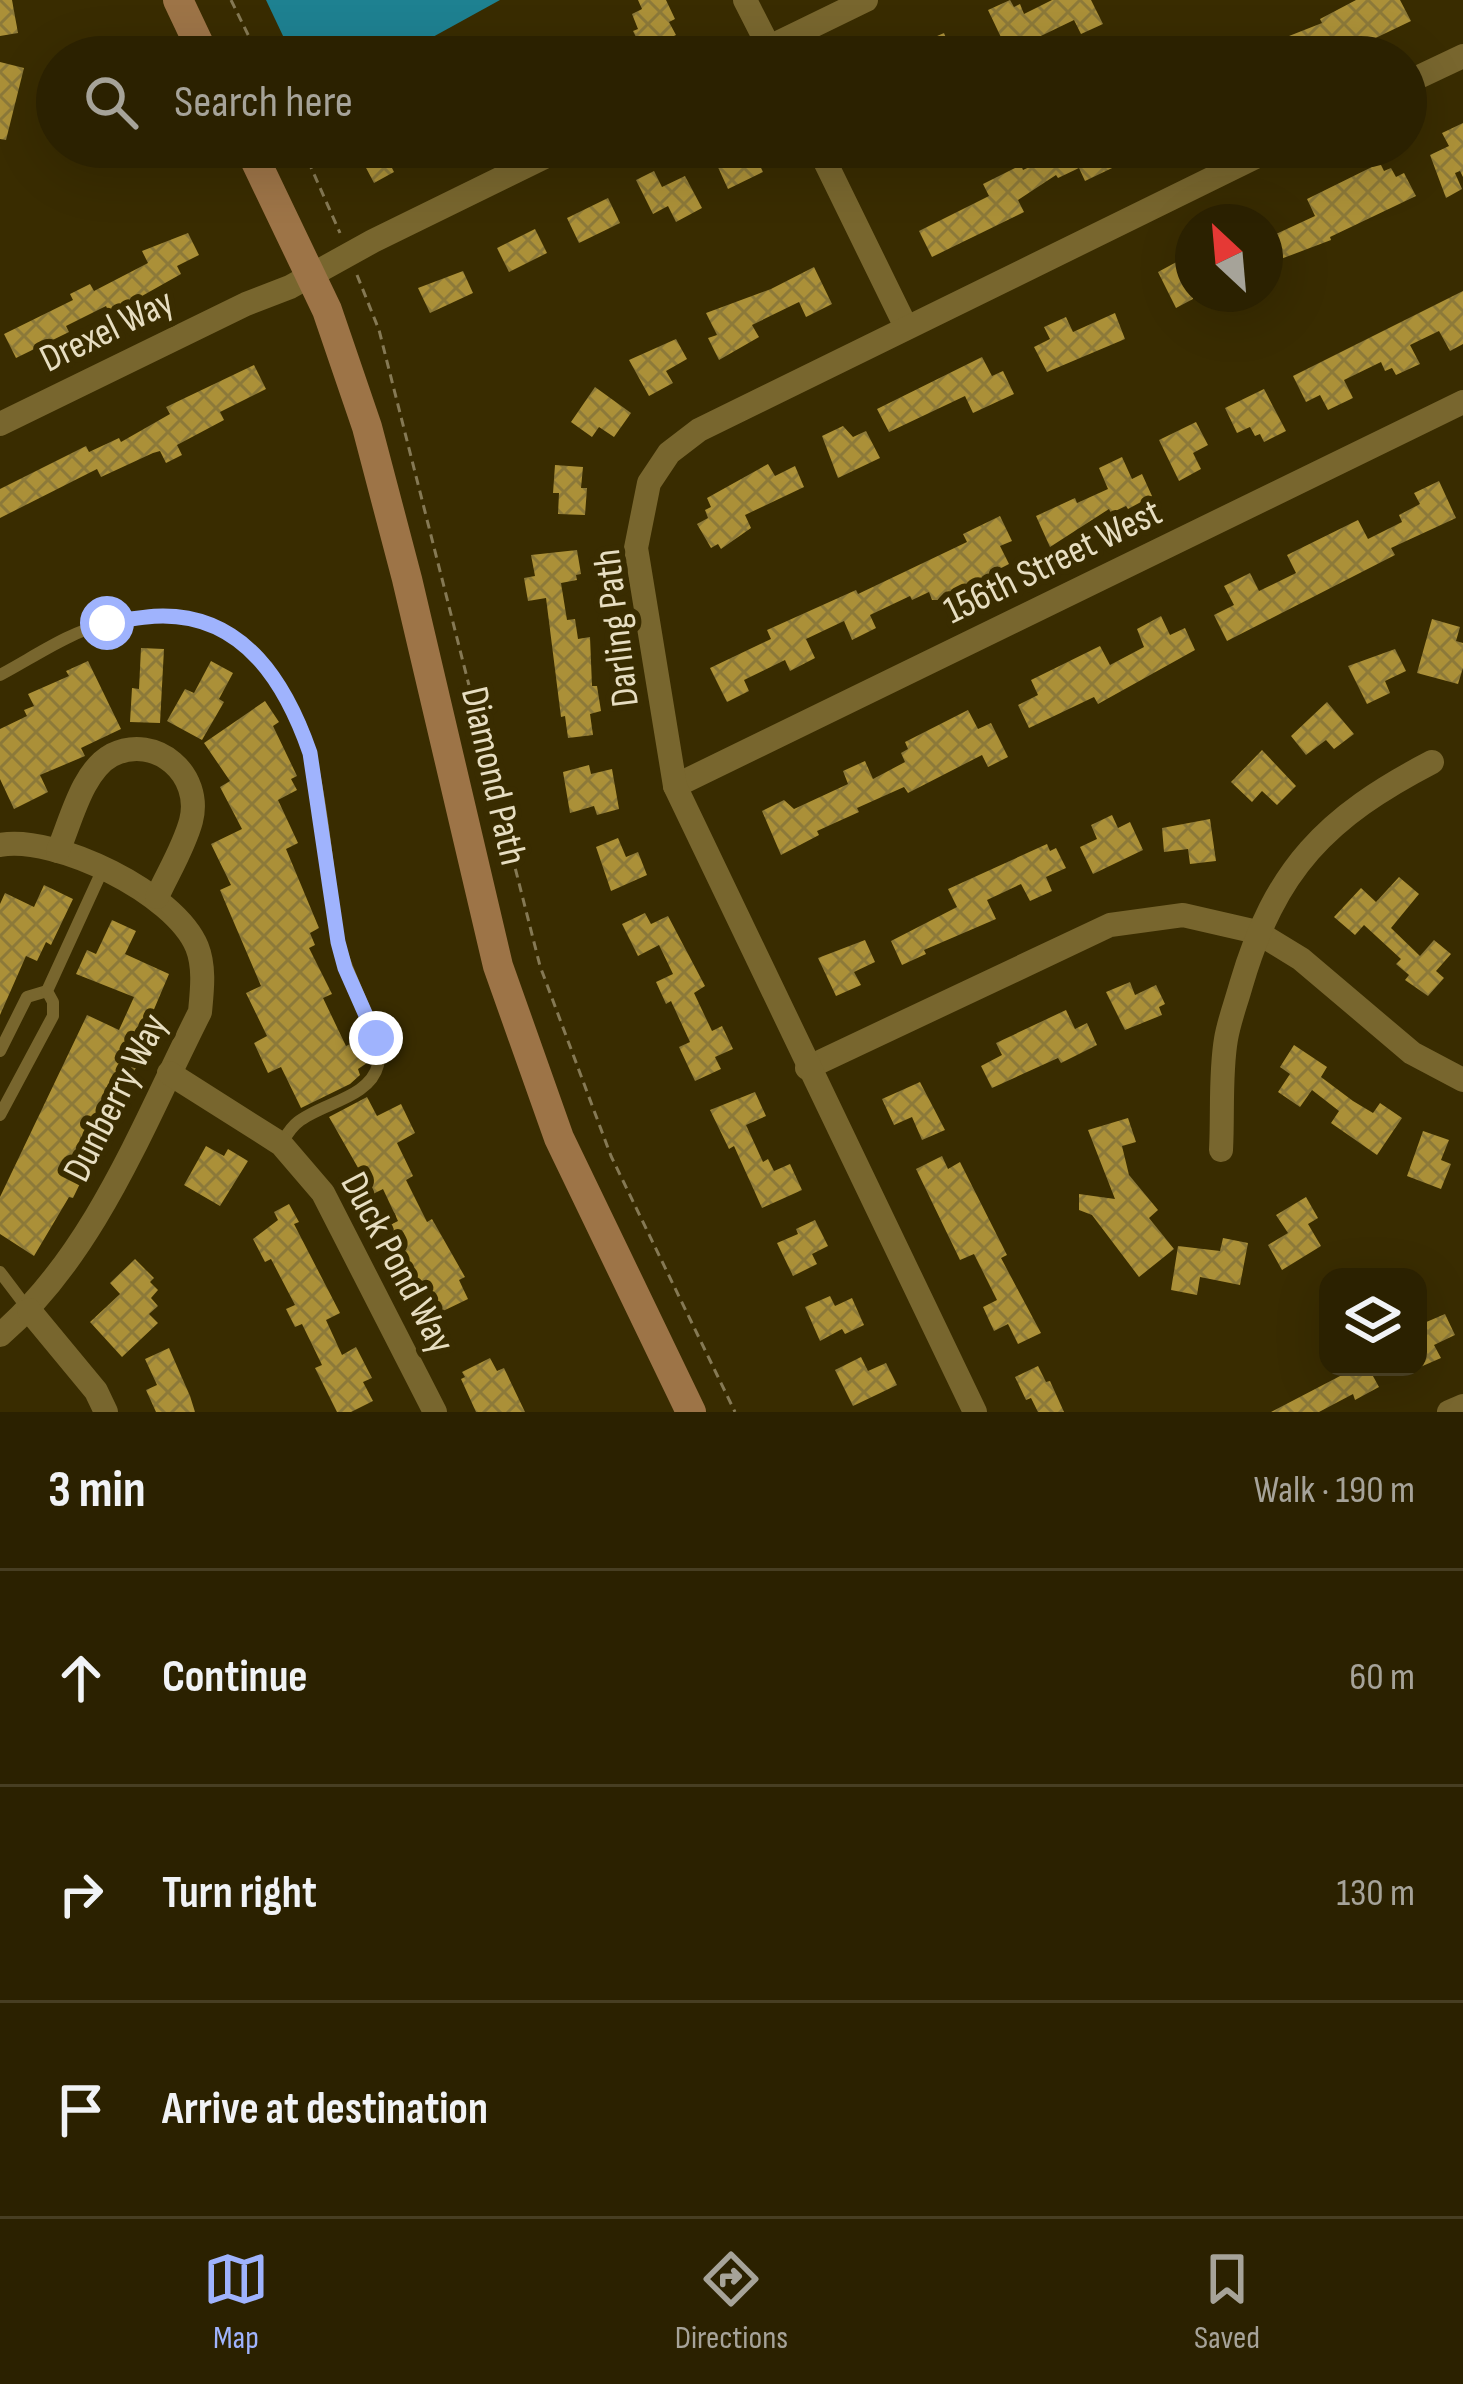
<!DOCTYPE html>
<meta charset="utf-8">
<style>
:root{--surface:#2b2100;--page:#33290a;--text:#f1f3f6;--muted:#a6a399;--line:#473e22;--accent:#9fb3fd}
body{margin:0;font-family:"Sofia Sans Condensed",sans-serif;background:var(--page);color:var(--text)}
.controls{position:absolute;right:36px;bottom:36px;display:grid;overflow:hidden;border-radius:24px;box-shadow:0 12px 48px #0002}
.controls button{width:108px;height:108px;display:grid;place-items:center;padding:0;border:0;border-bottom:3px solid var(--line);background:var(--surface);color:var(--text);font:60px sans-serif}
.compass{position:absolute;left:1175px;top:204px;width:108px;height:108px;border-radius:50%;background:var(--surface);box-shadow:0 12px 48px #0002;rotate:334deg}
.stop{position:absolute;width:36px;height:36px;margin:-27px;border:9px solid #9fb3fd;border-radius:50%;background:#fff}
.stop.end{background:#9fb3fd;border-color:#fff;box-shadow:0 3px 12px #0008}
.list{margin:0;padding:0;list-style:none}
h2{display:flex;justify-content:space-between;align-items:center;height:156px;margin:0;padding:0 48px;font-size:51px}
h2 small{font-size:39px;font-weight:400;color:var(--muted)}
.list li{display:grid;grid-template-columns:78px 1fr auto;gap:36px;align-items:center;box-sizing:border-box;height:216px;padding:0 48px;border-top:3px solid var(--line)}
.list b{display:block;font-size:45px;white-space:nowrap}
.list em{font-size:39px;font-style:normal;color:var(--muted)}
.icon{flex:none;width:66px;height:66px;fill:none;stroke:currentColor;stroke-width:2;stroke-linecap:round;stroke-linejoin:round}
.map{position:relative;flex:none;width:1463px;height:1412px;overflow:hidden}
.search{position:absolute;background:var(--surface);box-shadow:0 12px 48px #0002;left:36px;right:36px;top:36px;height:132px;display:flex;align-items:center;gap:30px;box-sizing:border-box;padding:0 42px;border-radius:66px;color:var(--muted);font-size:45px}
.sheet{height:804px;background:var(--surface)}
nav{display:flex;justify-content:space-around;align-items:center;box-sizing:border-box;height:168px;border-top:3px solid var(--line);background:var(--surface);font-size:33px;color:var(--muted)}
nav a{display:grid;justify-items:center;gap:6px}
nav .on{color:var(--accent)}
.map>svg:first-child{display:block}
.water{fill:#1e8191}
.building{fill:url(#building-cross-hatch)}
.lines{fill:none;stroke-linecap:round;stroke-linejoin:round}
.path{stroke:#857954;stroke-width:3;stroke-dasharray:9 6;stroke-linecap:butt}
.lane{stroke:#78662e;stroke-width:12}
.street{stroke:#78662e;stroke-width:24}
.secondary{stroke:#9d7447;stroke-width:30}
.route{stroke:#9fb3fd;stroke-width:15}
.labels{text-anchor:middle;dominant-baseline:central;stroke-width:12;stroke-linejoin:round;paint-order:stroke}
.street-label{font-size:39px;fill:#e7dec1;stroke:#392c00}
</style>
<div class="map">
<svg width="1463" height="1412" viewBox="0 0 1463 1412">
<defs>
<pattern id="building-cross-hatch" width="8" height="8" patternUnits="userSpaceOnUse" patternTransform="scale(3)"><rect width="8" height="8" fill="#ab9038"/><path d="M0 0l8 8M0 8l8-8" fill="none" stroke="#8c7939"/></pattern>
</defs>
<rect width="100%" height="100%" fill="#392c00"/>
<path class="water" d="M266,0H500L431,38L385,57H293Z"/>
<g class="building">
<path d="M0,0H12L18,33L0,36Z"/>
<path d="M638,0H666L675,19L669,22L676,35L643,51L633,31L638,29L632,14L642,9Z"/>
<path d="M1010,0L1014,7L1020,4L1024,14L1052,0H1091L1103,24L1081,34L1074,20L1008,52L988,10Z"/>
<path d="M1356,0H1400L1411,21L1340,55L1334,43L1308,57H1236L1322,23L1320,19Z"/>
<path d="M944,33L954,57H889Z"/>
<path d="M0,62L24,68L6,140L0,139Z"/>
<path d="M1463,123V177L1460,171L1455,173L1462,189L1446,198L1430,155L1449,146L1442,133Z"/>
<path d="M355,147H423L390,164L394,172L374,183Z"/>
<path d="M727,147H751L763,172L728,189L716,163L731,155Z"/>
<path d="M1071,147H1156L1085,181L1079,168L1058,178L1056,175L1018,200L1024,212L932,257L919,231L989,196L983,184L1021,165L1023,170Z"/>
<path d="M1380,163L1384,171L1391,168L1396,177L1404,173L1416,196L1330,237L1331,240L1265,265V239L1315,216L1307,199Z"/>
<path d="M654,171L662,187L685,176L702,208L676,222L668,206L653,214L636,180Z"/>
<path d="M608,198L620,223L579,243L567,218Z"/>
<path d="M535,229L547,253L509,272L497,248Z"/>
<path d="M188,233L199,255L177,266L181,274L110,314L106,306L66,326L69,332L16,358L4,334L73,300L70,294L90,284L94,291L148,263L142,251Z"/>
<path d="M1182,259L1188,271L1193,269V299L1176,308L1158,272Z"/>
<path d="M814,267L832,304L806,317L799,302L752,325L759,337L719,360L708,338L717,335L706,313L771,289Z"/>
<path d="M463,271L473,293L430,313L418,288Z"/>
<path d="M1463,291V344L1450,351L1439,331L1410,345L1420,364L1396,375L1392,368L1385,371L1381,362L1344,380L1353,398L1328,410L1320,395L1306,402L1293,376Z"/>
<path d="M1115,313L1125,339L1047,372L1034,347L1050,339L1044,327L1066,317L1073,332Z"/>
<path d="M676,339L687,359L666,371L673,383L649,396L629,360Z"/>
<path d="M982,357L992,376L1003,371L1014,394L973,413L965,396L889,432L877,409Z"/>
<path d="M254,365L266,389L220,412L224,420L177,445L182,455L166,463L160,451L153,453L101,477L97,469L0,518V489L86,446L89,452L119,438L121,442L170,414L166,407Z"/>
<path d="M595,387L631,413L614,437L599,427L592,437L571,422Z"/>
<path d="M1264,389L1286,431L1264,442L1260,434L1255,436L1250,427L1237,433L1225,408Z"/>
<path d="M1196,422L1208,445L1193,453L1201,469L1179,481L1159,440Z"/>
<path d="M843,426L853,437L866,431L880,458L838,478L822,436Z"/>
<path d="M1122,457L1132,479L1142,474L1152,496L1128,509L1126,506L1111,513L1109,509L1050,547L1036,516L1075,498L1077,503L1108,489L1099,468Z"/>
<path d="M768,464L775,476L795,466L804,487L745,515L751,528L721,549L718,544L711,548L697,524L708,518L705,510L711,507L707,498Z"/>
<path d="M555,465L583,467L581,488H587L585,515L558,514L559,493H553Z"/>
<path d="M1439,481L1456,518L1391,548L1395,555L1227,641L1214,615L1234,605L1224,586L1250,573L1259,591L1296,573L1287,555L1358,520L1368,539L1402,522L1399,515L1420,504L1414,493Z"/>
<path d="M1000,516L1012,541L1000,546L1009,564L939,600H932L929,592L912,600L910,596L870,615L876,628L852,640L844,621L806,639L815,658L790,671L785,660L744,680L749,691L727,702L710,668L771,639L767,630L856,590L858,594L967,542L963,534Z"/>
<path d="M577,550L581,574L576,575L577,580L561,583L567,620L575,619L578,639L590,637L592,686H597L601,711L590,714L593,735L568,738L565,716L561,717L546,598L528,601L524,578L535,576L531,555Z"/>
<path d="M1161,616L1170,635L1185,628L1195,650L1098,704L1094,697L1029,728L1018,705L1038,695L1031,680L1100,646L1110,665L1144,647L1137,629Z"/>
<path d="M1432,619L1460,627L1456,641L1463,643V668L1458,684L1417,673Z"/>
<path d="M141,648L164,649L160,723L130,722L132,688L139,689Z"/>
<path d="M1395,649L1406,671L1385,681L1390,693L1367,704L1348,666Z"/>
<path d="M88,661L121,729L81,748L85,756L40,775L48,792L14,809L0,779V729L27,716L24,710L34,706L28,694L69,676L66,671Z"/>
<path d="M211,661L233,673L219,699L224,702L202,740L167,721L185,689L194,693Z"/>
<path d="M265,701L279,722L273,726L297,776L291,779L297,790L278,800L298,843L286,849L319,928L310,933L315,945L309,948L332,994L323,998L346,1046L356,1041L367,1063L358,1069L360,1075L350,1084L301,1108L281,1067L268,1073L254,1043L267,1036L246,993L261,986L220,890L231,885L211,844L242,829L220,787L230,781L204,743Z"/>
<path d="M1327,702L1354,734L1334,749L1326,740L1306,755L1291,736Z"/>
<path d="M968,710L978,729L991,723L1008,757L988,767L982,755L908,793L904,787L857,808L859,812L817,831L819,835L781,855L762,811L784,800L794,809L848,784L843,771L865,761L873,779L905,762L901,753L908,749L905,742Z"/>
<path d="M1262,750L1296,786L1277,805L1262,791L1252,802L1231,782Z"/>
<path d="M589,765L591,774L612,769L619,809L597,815L594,806L570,813L563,772Z"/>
<path d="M1112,815L1118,828L1130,822L1143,850L1093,874L1080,847L1097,839L1091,825Z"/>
<path d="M1210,819L1216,861L1190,864L1188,849L1164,852L1162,828Z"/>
<path d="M618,838L626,857L638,852L647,875L611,891L596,847Z"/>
<path d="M1047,844L1050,851L1056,848L1066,868L1046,877L1052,891L1030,901L1021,884L987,900L996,919L924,950L926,954L902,965L891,941L957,907L948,889Z"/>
<path d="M1399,877L1419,894L1391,928L1420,956L1434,940L1451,954L1436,971L1444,978L1428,996L1405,980L1409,975L1396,964L1401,959L1364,925L1355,935L1334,917L1361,888L1376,902Z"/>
<path d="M44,885L73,899L51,945L46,942L37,961L26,956L0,1015V904L5,893L34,907Z"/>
<path d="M645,913L651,924L668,916L705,986L694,993L712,1031L722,1026L733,1049L715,1057L721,1069L695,1081L679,1047L690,1042L671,1001L666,1004L656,982L673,974L659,945L638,956L622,924Z"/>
<path d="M112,920L136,931L125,954L169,974L141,1040L148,1043L131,1078L73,1198L69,1197L34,1256L0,1234V1197L87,1015L119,1030L134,997L76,974L87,950L96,954Z"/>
<path d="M865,940L875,962L854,972L861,985L836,996L818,958Z"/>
<path d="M1130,982L1135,995L1156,985L1165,1004L1159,1007L1162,1015L1125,1030L1106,992Z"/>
<path d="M1066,1010L1075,1029L1087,1023L1097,1045L1061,1063L1058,1058L992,1088L981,1066L1002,1055L996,1043Z"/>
<path d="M1294,1045L1327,1067L1321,1077L1353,1101L1373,1113L1380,1103L1402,1118L1377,1155L1331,1123L1339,1111L1312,1090L1300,1107L1278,1092L1290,1074L1280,1067Z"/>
<path d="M920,1082L945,1130L922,1140L912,1117L894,1125L882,1099Z"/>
<path d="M755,1092L766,1116L746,1125L763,1162L768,1159L774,1171L790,1164L802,1190L762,1208L734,1146L729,1149L710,1110Z"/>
<path d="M367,1097L377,1116L401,1104L415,1133L397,1143L413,1176L406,1180L427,1222L432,1219L465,1277L459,1280L468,1299L441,1312L432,1294L420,1300L410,1282L417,1278L388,1226L398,1221L383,1189L373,1194L329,1117Z"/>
<path d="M1128,1118L1136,1142L1122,1146L1129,1175L1158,1210L1149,1218L1174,1249L1139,1277L1092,1215L1079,1210V1194L1115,1199L1088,1130Z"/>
<path d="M1423,1131L1449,1140L1441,1160L1451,1164L1441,1189L1407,1176Z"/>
<path d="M206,1146L224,1156L228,1149L248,1161L220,1206L184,1185Z"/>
<path d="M942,1156L948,1169L960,1162L1007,1255L1001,1258L1041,1333L1018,1344L1008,1324L994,1331L983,1307L997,1300L974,1254L960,1260L916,1169Z"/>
<path d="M1306,1197L1318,1218L1308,1224L1321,1246L1282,1270L1268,1245L1288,1233L1276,1215Z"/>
<path d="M289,1204L299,1222L294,1224L340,1313L326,1320L342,1355L356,1347L372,1378L363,1382L373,1401L351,1412H337L315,1368L322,1365L302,1324L295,1327L286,1309L295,1305L271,1259L265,1262L253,1239L278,1220L274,1212Z"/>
<path d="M815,1220L828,1246L812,1254L817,1264L793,1276L777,1243L798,1234L796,1229Z"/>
<path d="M1223,1238L1248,1243L1240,1285L1200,1277L1197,1295L1171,1290L1178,1246L1220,1251Z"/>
<path d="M135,1259L154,1278L150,1282L158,1290L151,1298L158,1306L149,1314L158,1323L122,1357L90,1322L120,1294L110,1283Z"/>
<path d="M830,1296L835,1306L852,1298L864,1325L845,1334L842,1329L820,1341L805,1307Z"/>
<path d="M1418,1309L1424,1323L1445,1314L1455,1335L1434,1345L1441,1358L1418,1368Z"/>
<path d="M169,1348L190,1396L195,1412H156L146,1390L157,1385L145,1359Z"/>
<path d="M861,1357L868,1371L886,1363L897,1385L853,1406L835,1370Z"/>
<path d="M490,1358L497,1371L504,1368L525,1412H476L461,1379L465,1377L462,1372Z"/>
<path d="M1038,1366L1046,1382L1050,1381L1064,1412H1038L1031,1398L1026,1400L1015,1377Z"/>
<path d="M1338,1367H1368L1379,1387L1355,1400L1353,1394L1319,1412H1271L1342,1375Z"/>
</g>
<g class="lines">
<g class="path">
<path d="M231,0L259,57"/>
<path d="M302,147L340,233"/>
<path d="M357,275L379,330L540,966L611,1156L735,1412"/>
</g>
<g class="lane">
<path d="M0,675C34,657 69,632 107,623C182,605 239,622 280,688C293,708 305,731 310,755C324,814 328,876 337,936C343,971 385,1039 378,1065C370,1098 321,1103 298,1122C291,1127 286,1136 281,1144"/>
<path d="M0,1051L27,997L47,991"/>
<path d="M0,1115L53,1016V1002L47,991L102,871"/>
<path d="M0,1272L28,1309"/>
</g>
<g class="street">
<path d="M745,0L774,57"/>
<path d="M749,57L866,0"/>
<path d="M1406,83L1463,56"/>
<path d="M818,147L906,327"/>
<path d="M0,424L246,304L290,287L373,241L565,147"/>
<path d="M675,786L1463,402"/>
<path d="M0,845C56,835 175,893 197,947C205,967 202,991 200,1012C144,1122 95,1254 0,1335"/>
<path d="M58,851C71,821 82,771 112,755C156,733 203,775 191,821C184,847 168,873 157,897"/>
<path d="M807,1068L1110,925L1183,915L1257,932L1301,959L1412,1053L1463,1080"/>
<path d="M169,1073L281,1144L323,1193L435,1412"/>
<path d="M1221,1150C1223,1113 1220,1074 1226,1039C1229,1021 1236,1003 1241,985C1275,869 1326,817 1432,762"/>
<path d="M29,1310L96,1391L106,1412"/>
<path d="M975,1412L675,786L636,548L649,483L669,453L699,430L1276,147"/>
<path d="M1449,1412L1463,1406"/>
</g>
<g class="secondary">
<path d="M178,0L205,57"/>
<path d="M249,147L327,310L367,427L407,579L498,966L559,1138L691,1412"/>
</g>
</g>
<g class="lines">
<path class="route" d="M107,623C125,620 144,616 163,616C245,616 286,684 310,753L338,942L345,968L376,1038"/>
</g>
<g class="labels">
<g class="street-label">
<text transform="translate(107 331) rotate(-26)">Drexel Way</text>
<text transform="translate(1053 562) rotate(-26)">156th Street West</text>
<text transform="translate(617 628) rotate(-97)">Darling Path</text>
<text transform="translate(493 776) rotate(77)">Diamond Path</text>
<text transform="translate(116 1098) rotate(-63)">Dunberry Way</text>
<text transform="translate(397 1263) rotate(62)">Duck Pond Way</text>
</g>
</g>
</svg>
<div class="controls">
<button><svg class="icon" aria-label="layers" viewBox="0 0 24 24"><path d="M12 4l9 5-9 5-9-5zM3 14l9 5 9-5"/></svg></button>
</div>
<svg class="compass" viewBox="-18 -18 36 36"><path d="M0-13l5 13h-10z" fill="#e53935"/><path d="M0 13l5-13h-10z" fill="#a6a399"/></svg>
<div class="stop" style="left:107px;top:623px"></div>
<div class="stop end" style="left:376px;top:1038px"></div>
<div class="search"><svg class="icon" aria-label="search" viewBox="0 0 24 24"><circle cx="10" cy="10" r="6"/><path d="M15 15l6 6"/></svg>Search here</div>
</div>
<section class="sheet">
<h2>3 min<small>Walk · 190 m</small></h2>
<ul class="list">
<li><svg class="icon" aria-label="ahead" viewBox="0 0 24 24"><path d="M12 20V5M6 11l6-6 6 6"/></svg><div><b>Continue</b></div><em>60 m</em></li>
<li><svg class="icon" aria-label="right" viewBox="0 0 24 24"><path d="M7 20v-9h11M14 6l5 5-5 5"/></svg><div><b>Turn right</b></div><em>130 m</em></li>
<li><svg class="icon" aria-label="arrive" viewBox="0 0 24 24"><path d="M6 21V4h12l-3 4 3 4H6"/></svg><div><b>Arrive at destination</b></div></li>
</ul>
</section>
<nav>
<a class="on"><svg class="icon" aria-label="map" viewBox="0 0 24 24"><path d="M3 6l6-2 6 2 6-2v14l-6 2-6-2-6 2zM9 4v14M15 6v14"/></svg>Map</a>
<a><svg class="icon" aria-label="directions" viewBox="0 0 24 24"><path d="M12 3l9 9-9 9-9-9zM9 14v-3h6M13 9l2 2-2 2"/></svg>Directions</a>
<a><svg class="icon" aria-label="saved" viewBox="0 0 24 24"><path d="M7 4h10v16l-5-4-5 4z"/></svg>Saved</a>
</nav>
